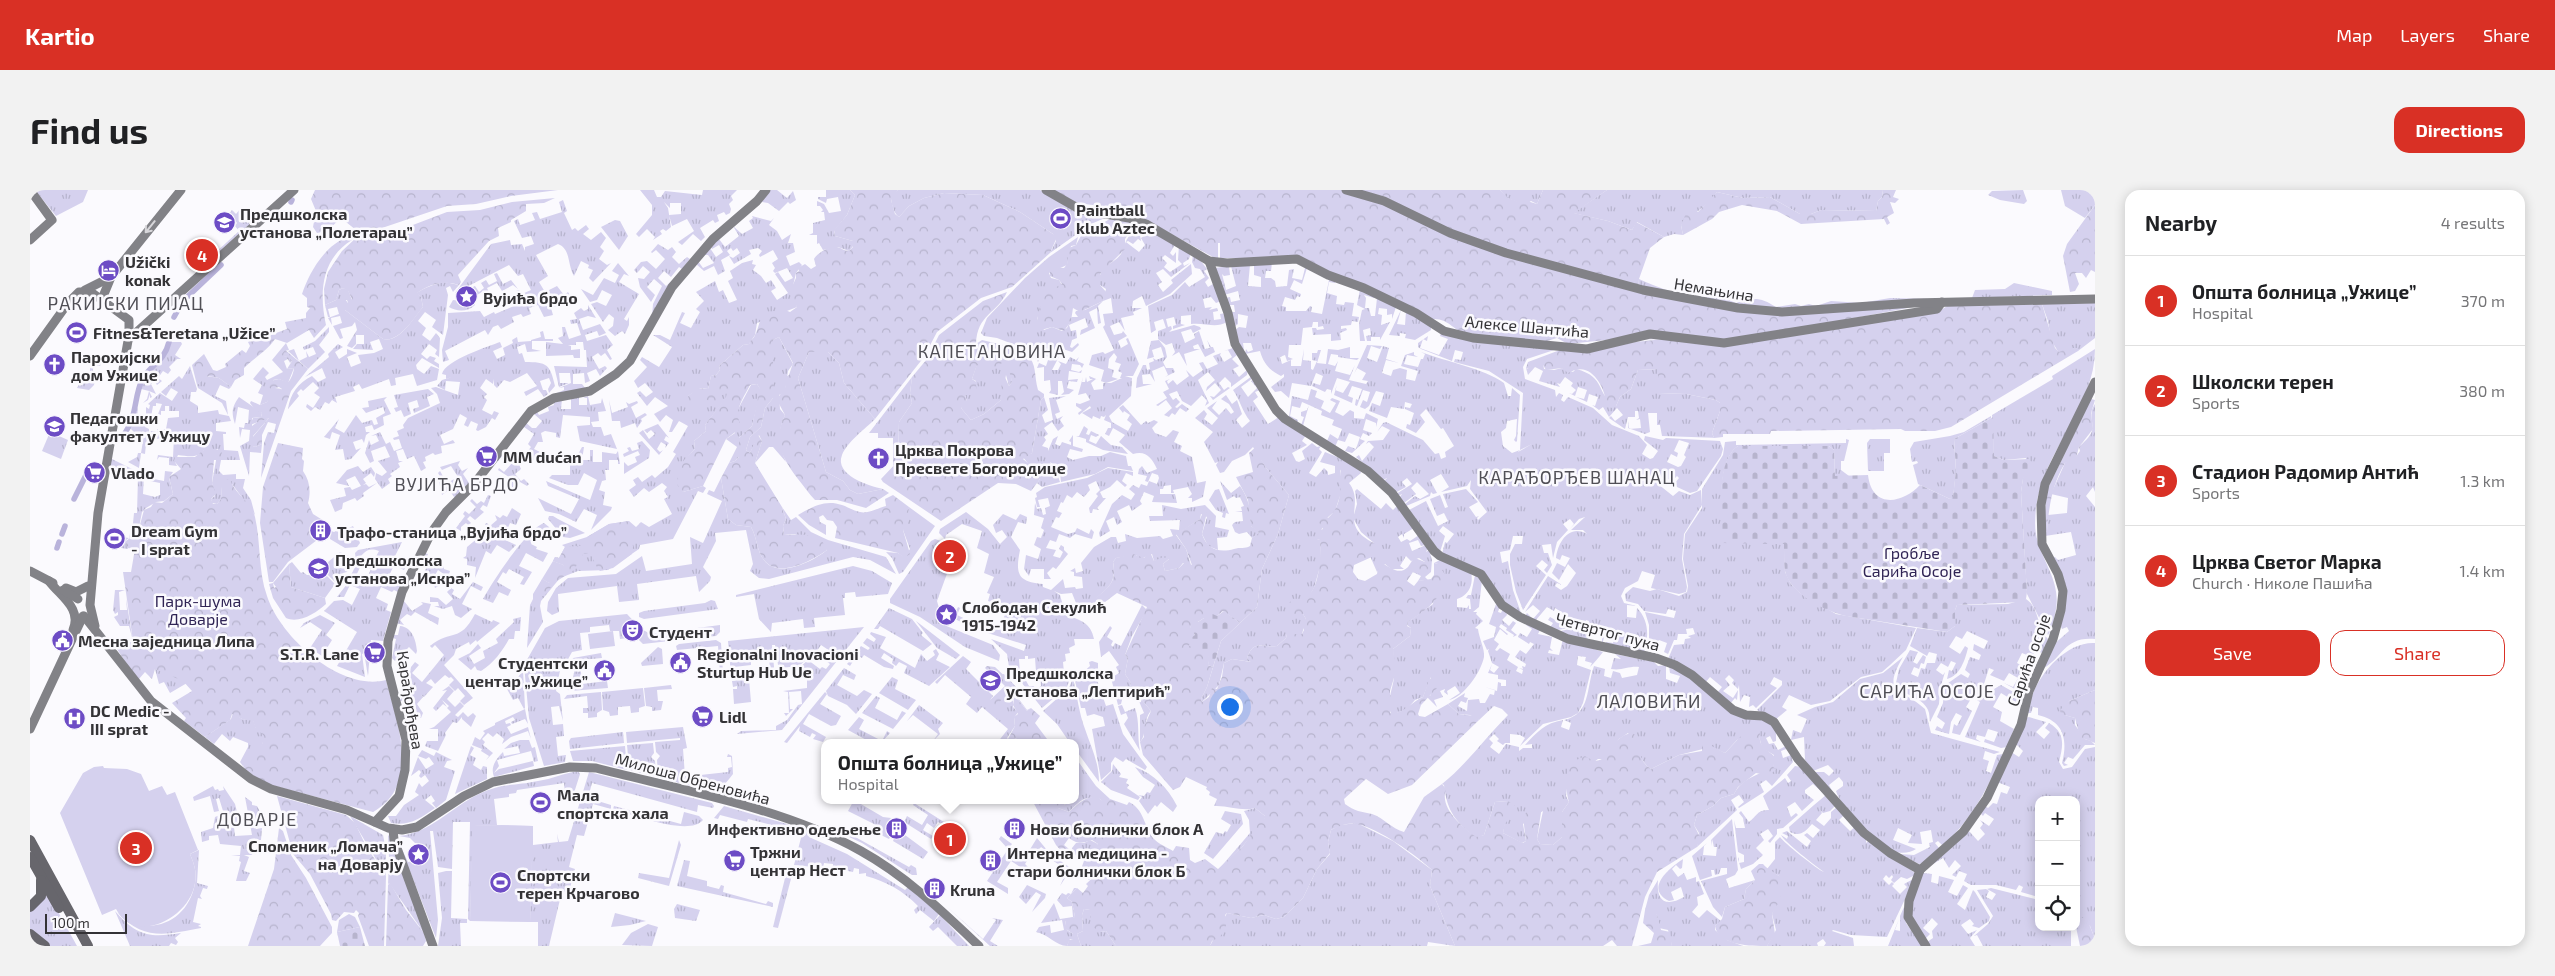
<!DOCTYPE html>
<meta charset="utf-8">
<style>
:root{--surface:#fff;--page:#f2f2f2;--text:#202124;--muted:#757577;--line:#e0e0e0;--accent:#d93025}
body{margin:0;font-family:"Exo 2",sans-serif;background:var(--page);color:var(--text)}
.controls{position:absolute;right:15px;bottom:15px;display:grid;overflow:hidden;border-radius:10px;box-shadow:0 2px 12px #0003}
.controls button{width:45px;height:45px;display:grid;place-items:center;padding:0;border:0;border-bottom:1px solid var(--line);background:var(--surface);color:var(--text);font:25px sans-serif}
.scale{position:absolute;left:15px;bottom:12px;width:82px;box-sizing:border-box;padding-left:5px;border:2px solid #343336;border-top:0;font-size:14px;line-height:18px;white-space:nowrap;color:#343336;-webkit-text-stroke:4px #fbfafe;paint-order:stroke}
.you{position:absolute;left:1199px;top:516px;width:18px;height:18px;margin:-12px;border:4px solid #fff;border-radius:50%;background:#1a73e8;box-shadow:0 0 0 8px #1a73e833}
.badge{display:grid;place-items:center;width:32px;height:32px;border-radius:50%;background:var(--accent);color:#fff;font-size:16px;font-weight:700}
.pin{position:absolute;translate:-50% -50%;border:2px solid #fff;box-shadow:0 1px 5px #0006}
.popup{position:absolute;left:791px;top:549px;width:258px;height:65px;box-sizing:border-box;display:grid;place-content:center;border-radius:10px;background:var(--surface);filter:drop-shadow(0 1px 4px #0005);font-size:16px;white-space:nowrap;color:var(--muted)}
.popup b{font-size:19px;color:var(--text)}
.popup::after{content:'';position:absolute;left:50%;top:100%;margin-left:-10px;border:10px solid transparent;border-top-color:var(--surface)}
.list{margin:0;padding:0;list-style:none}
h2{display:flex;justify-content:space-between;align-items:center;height:65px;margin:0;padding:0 20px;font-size:21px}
h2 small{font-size:16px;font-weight:400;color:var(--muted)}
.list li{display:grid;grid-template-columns:32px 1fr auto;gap:15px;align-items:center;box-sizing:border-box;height:90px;padding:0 20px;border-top:1px solid var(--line)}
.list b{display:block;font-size:19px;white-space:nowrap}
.list p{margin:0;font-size:16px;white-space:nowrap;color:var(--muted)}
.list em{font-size:16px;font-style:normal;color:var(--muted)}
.actions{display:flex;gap:10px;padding:15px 20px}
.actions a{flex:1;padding:11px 0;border:1px solid var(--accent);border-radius:15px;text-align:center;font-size:18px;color:var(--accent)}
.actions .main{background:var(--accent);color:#fff}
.icon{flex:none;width:28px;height:28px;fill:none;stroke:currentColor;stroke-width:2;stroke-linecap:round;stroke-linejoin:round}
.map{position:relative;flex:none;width:2065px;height:756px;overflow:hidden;border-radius:15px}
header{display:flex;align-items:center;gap:30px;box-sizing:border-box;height:70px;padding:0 25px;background:var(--accent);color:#fff}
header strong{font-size:24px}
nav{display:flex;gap:28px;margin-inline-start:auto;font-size:18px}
.intro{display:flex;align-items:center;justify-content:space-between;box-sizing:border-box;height:120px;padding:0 30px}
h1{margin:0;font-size:35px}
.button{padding:12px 22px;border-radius:15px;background:var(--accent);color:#fff;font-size:18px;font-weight:700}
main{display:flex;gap:30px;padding:0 30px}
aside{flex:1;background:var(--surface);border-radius:15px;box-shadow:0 2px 12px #0003}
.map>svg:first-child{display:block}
.grass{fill:url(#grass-tufts);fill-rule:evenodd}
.forest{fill:url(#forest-crowns)}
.cemetery{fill:url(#cemetery-stones)}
.pitch{fill:#d5d1ee}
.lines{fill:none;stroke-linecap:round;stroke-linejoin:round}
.canal{stroke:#b9b3db;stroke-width:5.5}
.secondary{stroke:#828287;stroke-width:9}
.primary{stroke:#67666c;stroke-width:10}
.oneway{stroke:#d7d6da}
.labels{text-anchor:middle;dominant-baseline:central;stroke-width:5;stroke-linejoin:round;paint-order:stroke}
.poi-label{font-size:16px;font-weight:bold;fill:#343336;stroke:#fbfafe;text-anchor:start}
.street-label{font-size:16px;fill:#343336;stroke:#fbfafe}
.park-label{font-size:16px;fill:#302455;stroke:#fbfafe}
.neighbourhood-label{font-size:18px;letter-spacing:1px;fill:#504f56;stroke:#fbfafe}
</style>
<header>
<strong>Kartio</strong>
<nav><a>Map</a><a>Layers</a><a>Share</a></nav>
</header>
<div class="intro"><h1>Find us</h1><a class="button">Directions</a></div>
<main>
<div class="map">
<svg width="2065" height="756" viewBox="0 0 2065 756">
<defs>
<pattern id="grass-tufts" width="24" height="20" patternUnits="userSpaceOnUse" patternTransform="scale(1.25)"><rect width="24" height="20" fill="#d5d1ee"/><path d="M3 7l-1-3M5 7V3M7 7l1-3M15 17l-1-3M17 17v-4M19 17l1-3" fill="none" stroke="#b7b4cd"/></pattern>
<pattern id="forest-crowns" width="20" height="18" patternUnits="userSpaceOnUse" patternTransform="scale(1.25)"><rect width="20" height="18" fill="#d5d1ee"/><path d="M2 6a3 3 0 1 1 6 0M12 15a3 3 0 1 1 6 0" fill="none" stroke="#b7b4cd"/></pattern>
<pattern id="cemetery-stones" width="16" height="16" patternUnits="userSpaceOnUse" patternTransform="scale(1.25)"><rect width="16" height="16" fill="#d5d1ee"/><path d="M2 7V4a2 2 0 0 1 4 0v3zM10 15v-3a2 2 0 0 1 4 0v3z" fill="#b7b4cd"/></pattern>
</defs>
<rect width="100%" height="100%" fill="#fbfafe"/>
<g class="grass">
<path d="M5,0H58L53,12L26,26Z"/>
<path d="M610,0H624L627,7H631L635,1L672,5L673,0H707L701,6L703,10L699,14L701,19L700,23L696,25L694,22L687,25L689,31L685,33L683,30L670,38L675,47L671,51L663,44L652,55L648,52L664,41L657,29L642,36L639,25L651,24V13H640V18L634,12L638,18L641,37L636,41L633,39L630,41L632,44L623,50L625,47L617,39L609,47L606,44L622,25V15Z"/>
<path d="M739,0H747L757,8L763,1L766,10L760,14L758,12L749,21L738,13L732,12Z"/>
<path d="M796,0H820L825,5L817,25L804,41L805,46L823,51L824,55L819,61L808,57L793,60L789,53L787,54V45H779L783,43V33L795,30L794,22H791L793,20L790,16H787V11L794,14L799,23L811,21L808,7L797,9L796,13L788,9V7H796Z"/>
<path d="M868,0H1010L1044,21L1075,28L1061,34L1020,63L1026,51L1023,44L990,22L953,5L914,3L894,8L879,16L869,27C864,24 861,13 861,7Z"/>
<path d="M1470,0H1513L1507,14L1501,11L1495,15L1477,8Z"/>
<path d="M1577,0H1853L1852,7L1848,11L1846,21L1791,20L1781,24H1770L1740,7L1713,8L1687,2L1679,12L1651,35L1653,45L1644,44L1634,47L1607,32L1602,40L1578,31L1543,23Z"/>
<path d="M1993,0L1997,11L1994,14L1970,10L1958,5L1962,1Z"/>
<path d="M2031,0H2065V15L2055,28L2035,16Z"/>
<path d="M533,10L537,21L534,23L542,40L545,38L548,41L556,35L559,39L553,44L561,50L571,42L576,48L570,57L574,61L569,69L577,75L581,73L563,92L559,88L563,80L558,78L559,75L551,71L544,86C537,74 541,59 528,54L506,65L518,86L509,92L515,102L527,96L534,105L538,102L541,107L535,111L536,113L521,118L523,125L514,127L508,115L499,118L501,124L493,127L491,124L482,127L484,132L471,139L468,135L463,137L458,145L455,140L415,161L419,170L413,172L412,160L418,137V123L450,121L454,127L464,122L465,124L491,113L486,101L489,100L492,104L501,100L493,84L488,86L479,75L425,103L461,54L480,50L481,55L492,54L495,61V57L504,54L501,46L492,48L484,31L488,29L490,35L505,30L502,23L507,22L510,29L532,22L529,12Z"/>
<path d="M210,19L209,23L218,33L221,28L219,35L171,79L170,77L173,73L170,70L179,66V62L175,60L166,64L164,67L157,63L170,49L185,63L209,41L205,36L207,33L205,30L198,35L195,32L191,34L202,20L206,24Z"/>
<path d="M722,26L741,31L744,28L739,35L747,41L752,50L761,44L758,53H763L765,62L756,66L760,76L769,72L772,75L766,83L762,100L767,117L727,133L725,145L719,154L713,155L689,176L690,180L686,185L681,186L678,199L670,198L658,206L699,196L697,207L675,235L676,241L664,251L665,259C650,274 649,282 653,302L673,296L676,298L673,303L668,301L643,349L610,355L609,359L578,380L548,381L530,388L511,411L510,416L513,432L497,458L500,415L503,409V404L512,389L519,393L534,375L523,371L525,367L529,368L535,357L532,355L557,347L579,334L599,331L606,337L611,332L619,337L642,324L634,309L638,307L634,301L637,297L632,293L619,302L614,298L604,307L599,300L606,295L603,290L608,287L612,292L622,285L625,288L638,277L646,264L643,262L658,236L649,231L642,242H639L643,230L636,225L630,232L624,224L638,216L625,207L617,216L607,203L610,201L616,207L623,202L615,193L608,198L604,191L617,177L610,170L612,167L629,177L642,157L623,145H630L640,150L652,122L655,123L650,133L661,138L670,122L666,119L674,111L666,102L685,91L689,102L693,100L699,113L707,110L698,91L703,88L700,81L712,73L723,70L722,74L726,75L723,80L731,86L736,93L741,90L746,98L741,101L747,110L758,103L745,84L748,82L755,92L763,88L757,78L745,83L743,81L745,78L742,73L748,69L743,60L730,67L729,65L732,61L728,58L719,60L721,64L704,74L699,66L703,68L710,63L707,58L703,61L701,58L697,61L700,65L691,70L695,81L688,85L684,76L674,81L666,74L668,71L673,78L684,73L678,65H674L680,58L686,67L693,62L689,55L682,59L681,57L689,49L695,57L709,46L703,36L712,44L723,38L719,31L723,28Z"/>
<path d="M1087,29L1108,34L1111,51L1108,49L1103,54L1098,51L1096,52L1109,62L1115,55L1111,48L1114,46L1110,35L1146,53L1140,63L1143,66L1146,62V73L1135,65L1132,68L1137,73L1134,77L1140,82L1152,74L1148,70L1149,55L1161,63L1159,69L1153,73L1154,76L1160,73L1141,87L1133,79L1126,83L1132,92L1128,95L1133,102L1143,93L1141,90L1161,74L1162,84L1140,104L1116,116L1112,106L1103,111L1102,118H1112L1103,122L1104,125L1091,128L1095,141L1089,132L1080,136L1084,145L1092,143L1093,141L1097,146L1088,151L1091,158L1098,154L1096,149L1098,148L1109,174L1103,186H1095L1102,188L1101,206L1079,226L1082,232L1098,241L1102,234L1097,230L1100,225L1094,221L1093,223L1089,218L1093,215L1111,235L1116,231L1118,233L1124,230L1128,232L1122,238L1125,243L1136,247L1143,240L1149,242L1144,252L1152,256L1150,261L1162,267L1167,293L1176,291L1173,307L1162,312V308H1158L1162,304L1158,297L1143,300L1144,303H1141V295L1134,296L1133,299H1130V304H1145L1147,313L1122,312L1124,306L1114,302L1110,311L1112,314L1102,321L1099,315L1087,321L1092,332L1087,335L1084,327L1076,331L1080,341L1070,347L1069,343L1082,314L1092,305L1101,310L1105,304L1099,299L1103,295L1109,298L1111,294L1117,296L1119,291L1127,294L1129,288L1128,285L1122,283L1118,292L1115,291L1117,286L1108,284L1109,279L1112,276L1117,283L1127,279C1122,268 1116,260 1103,264L1089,252L1095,245L1083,238L1079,246L1075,244L1078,238H1081V233L1074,230L1076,225L1074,227L1071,226L1070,229L1063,226L1062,229L1052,223L1061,218L1060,216L1049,225L1048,223L1052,220L1046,216V213L1050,214L1060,210L1056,203L1048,205L1053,187L1052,192H1055L1056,187L1057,192L1063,189H1060L1059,186L1071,191L1074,180L1059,175L1062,165L1073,162L1075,164L1084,160L1073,137L1075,135L1073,124L1083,123L1081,108L1073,111L1068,116L1071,133L1068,134L1067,118L1059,122L1065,138L1050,145L1051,140L1058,137L1055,128L1039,135L1041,141L1046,140L1047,148L1042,150L1040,157L1042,158L1048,153L1049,155L1042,162L1033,159L1022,180H1028L1031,174L1028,171L1036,174L1040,167L1046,170L1049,167L1047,171L1054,174L1052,178L1050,175L1042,174L1041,180L1049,182L1052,180L1051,183L1039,181L1038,190L1048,189L1047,192L1039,191L1037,198L1044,200L1039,204L1031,205L1034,202L1032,191H1028V205L1019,203L1021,200L1020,190L1014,191V177L1007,178L1009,173L1016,176L1019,167L1011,165L1008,172L1004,165L1007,162L1004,160L1000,163L996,162V159L967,148L954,146L951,143L957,128L995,88L1019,67L1048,47L1046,55L1041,56L1037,75L1019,83L1021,88L1029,90L1032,95L1014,109L1007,129L1014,140L1022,137L1032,141L1037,138L1042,127H1048L1045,123L1046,121L1055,120L1073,111L1076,99L1070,95C1066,77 1083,75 1091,64C1095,56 1095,49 1102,43ZM1084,163L1087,167L1085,172L1091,174L1088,181L1092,183L1090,188H1092L1081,193H1073V199L1064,200L1061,193L1066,189L1076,193L1088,189L1082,187L1084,180L1078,178L1079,169Z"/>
<path d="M585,30L590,31L598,46L589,60L571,37Z"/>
<path d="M628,54L638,60L642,57L646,62L642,67L649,74L657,67L660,69L652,79L649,77L641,87L634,81L628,88L636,96L644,89L622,126L623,114L632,96L624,89L617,97L625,105L621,112L610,97L608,88L614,89L620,82L613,76L607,83L604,80L611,72L617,71L626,79L635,69L626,60L622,63L621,62Z"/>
<path d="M1163,65L1167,66L1177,79L1174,81L1179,88L1175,92L1178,97L1183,94L1191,111L1186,113L1181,107L1173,109L1175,118L1182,117L1179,120L1187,118L1188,121L1183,122L1184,130L1191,129L1190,124L1196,123L1197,132C1185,139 1174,132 1161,134V125L1151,126V134L1155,135L1143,139V136L1146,135L1144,127L1136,129L1138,137L1141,136L1142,139L1139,142L1164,135L1170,137L1171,139L1163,143L1161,139L1151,142L1155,153L1165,148L1164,144L1169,141L1175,159L1180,158L1177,150L1181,157H1183L1185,162L1175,167L1168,154L1163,156L1164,159H1170L1154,164L1157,176L1149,162L1142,166L1145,162L1142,153L1136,155L1128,149V141L1136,138L1133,129L1124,132L1126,140L1121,143L1118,116L1142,105L1155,92L1159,97L1175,87L1170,79L1165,78L1162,72Z"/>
<path d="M588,73L599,86L594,84L589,92L609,104L594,129L597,131L599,127V135L595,144L592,141L585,146L578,140L583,136L584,128L579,124L573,132L561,114L567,112L576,116L582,105L572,100L567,110L560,112L551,99L563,105L574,88L585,93L589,85L582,81Z"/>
<path d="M1242,73L1241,81H1236L1235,88H1241L1245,91L1246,97L1257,96L1259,80L1264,79L1262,88L1272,90L1275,78H1277L1272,94L1264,90L1260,99L1271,104L1270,107L1267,106L1265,110L1255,107L1252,116L1256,117V121H1276L1280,116L1282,117L1281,122L1292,124L1299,90L1305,91V93L1299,92L1297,103L1307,106L1306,114L1314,115L1315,112L1324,113L1322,126L1329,127L1328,132L1322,131L1321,135L1311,136V139L1316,138L1317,140L1310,143L1311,150L1301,151V144L1283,145L1282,138H1286L1287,140L1294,139L1293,136L1288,137V132H1283L1282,137L1273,138L1271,155H1259L1258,167L1263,169L1257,171L1255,165L1250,167L1252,174L1261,170V176H1271L1274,159L1273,170L1281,171V179L1283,180L1287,171L1282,170V163H1287L1288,160H1291L1287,173L1296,174L1298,159L1308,160L1320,157V168H1329L1327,170L1308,167V165L1301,164L1298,174L1305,176L1308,171L1305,181L1320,185L1325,175L1319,190L1336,194L1338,191L1332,190L1336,183L1327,178L1324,184L1337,155L1352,156L1350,159L1341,156L1337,168L1347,172L1353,156L1359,158L1356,169L1369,173L1356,170L1352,183L1361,186L1363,180L1370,178L1377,180L1376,189L1385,191L1388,181L1371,176L1375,165L1384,162V165L1388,167L1377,165L1374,174L1388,177L1391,169H1393L1395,164L1391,162C1417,172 1453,178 1474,193L1478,206H1481L1482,198L1490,205L1487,251L1486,252L1484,250L1486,246L1487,229L1477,231L1476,238L1471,242L1473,256L1482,263L1490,260L1488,262L1502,254L1490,260L1493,203L1459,181L1424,172L1425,169L1431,170L1433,162L1425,160L1422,171L1391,159L1388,157V153L1398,146L1397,151L1393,149L1390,158L1409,165L1418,149L1410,146L1411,143L1524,160L1497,169L1493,177L1495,189L1525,200L1526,207L1529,203L1533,205L1531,210L1534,212L1538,207L1563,218L1582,235L1609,246L1617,255L1612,264L1620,269L1623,268L1628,261L1614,250L1615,246L1633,250L1636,248L1690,251L1693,259L1691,266L1667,301L1660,303L1647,297L1645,293L1649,288L1647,286L1642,291L1632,286L1628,294L1643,306L1649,301L1660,305L1671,300L1672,315L1654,344L1652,369L1657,397L1656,402L1649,404L1621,398L1625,385L1612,381L1608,391L1595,398L1591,406L1594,413L1607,416L1597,415V427L1606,428L1607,418C1619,430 1619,447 1614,462L1575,456L1576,452L1583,453L1585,444L1580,443V441L1576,440L1572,455V443L1561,441L1558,450L1531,444V441L1543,438L1558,441L1559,431L1556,430L1553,437C1540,434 1530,443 1519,439L1523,433L1518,430L1520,427L1529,432L1533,423L1525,418L1524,421L1517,417L1506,430L1495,426L1497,423L1503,429L1510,421L1503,415L1495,422L1518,386L1532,395L1527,393L1525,396L1531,400L1537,396L1546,383L1538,374L1529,390L1522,383L1527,373L1535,377L1540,368L1532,365L1530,370L1526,368C1528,352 1539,334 1557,344L1553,340H1541L1555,327L1549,329L1540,339L1544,334L1540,329L1533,334L1538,340L1527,352L1523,368L1521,354L1512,355L1514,363H1518L1522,375L1517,383L1514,380L1518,375L1512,370L1506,376L1516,385L1493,420L1486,402L1480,375V364L1485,354H1492L1493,346H1483L1480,360L1470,362L1472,373L1478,371L1483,400L1491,423L1479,417L1458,390L1412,364L1415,352L1417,353L1424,344L1413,336L1409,341L1415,346L1410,362L1379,320L1396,311L1408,336L1418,331L1414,323L1407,326L1400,309L1410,305L1415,318L1418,317L1413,304L1436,299L1448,312L1439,317L1446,327L1449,326L1447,328L1448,330L1457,322L1440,299L1441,290L1437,296L1411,302L1419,297L1411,284L1400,290L1407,303L1403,304L1401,302L1400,306L1376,316L1375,314L1385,306L1390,309L1399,304L1387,292L1381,298L1386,304L1374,313L1369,308L1372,304L1368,306L1366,304L1382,294L1377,288L1372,292L1376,297L1365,303L1354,291L1357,288L1353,290L1326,267L1329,265L1332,271L1344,257L1339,252L1336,254L1338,251L1353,250L1360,240L1352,236L1347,242L1353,233L1356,232L1393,250L1405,264L1409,263L1411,269L1416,267L1415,262L1424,256L1413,238L1411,239L1396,219L1390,225L1395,232L1386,243L1376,238L1377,234L1380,235L1384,223L1375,219V217L1380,218L1382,214L1375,212L1374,219L1361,217L1357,228L1339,221L1342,213L1350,216L1354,203L1346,201L1339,216L1335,219L1330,217L1333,210L1337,212L1340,202L1333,200L1327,216L1325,215L1326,209L1328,210L1332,199L1322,196L1318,206L1323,208L1322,213L1304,205L1307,195L1305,200L1313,203L1320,192L1307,188L1301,204V200L1297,199L1295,202L1282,196L1283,193L1290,195L1293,186L1286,183L1281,196L1262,193L1259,208L1251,201L1245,202L1241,197L1254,187V184L1251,186C1240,180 1234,175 1230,161L1215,164L1216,159L1218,162L1223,160L1221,153H1213L1214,160L1211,159L1205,140L1209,137L1216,138L1218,126L1208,124V134L1204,137L1201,122H1205L1204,115H1200L1201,121L1195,108L1200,107L1201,112L1210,110L1208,101L1194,105L1185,78L1199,76L1200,85L1194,86L1192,84L1196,100L1206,96L1201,76L1220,75L1218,96L1231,97V87L1224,85V74ZM1649,250L1659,253L1654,265L1656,267L1651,276L1648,277L1637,272L1641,264L1647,267L1648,263L1644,261Z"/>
<path d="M467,83L473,94L481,90L488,99L483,95L472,101L467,93L457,98L461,107L456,110L452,102L442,108L445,115C438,122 427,122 419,117L423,110L431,111L439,108L436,104L429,107V104L445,96L449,102L454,98L451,93L456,90L459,95L467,91L464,84Z"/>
<path d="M1609,89C1627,97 1644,104 1664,106C1680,108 1692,106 1706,113C1723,107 1731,107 1746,117L1765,114L1771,116L1779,114L1786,116L1801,111L1831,113L1860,108L1909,109L1776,123L1608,102Z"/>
<path d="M415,92L429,95L423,102L420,96L416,98L418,105L413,145L402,137L406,130L395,122L388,131L396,138L392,145L400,151L406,143L410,148L409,167L405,164L407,160L399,154L391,164L397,169L400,166L406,168L404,171L409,174V178L392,168L386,175L387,179L394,184L401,176L409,179L407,190L387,196L383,184L365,188L366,195L361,196L359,189L332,199L329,194L323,197L325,201L305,207L307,213L302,210L299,214L295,212L290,220L285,217L281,221L276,217L277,214L283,218L290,207L284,203L289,198L283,192L273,201L271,199L267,203L269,206L258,219C260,204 268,193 282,186L288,192L296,188L292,178L275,187L299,167L298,164L308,154L313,157L305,162L309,169L317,164V159L327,163L317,167L321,177L331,173L328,165L344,163L353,159L349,149L340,152L343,160L323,159L327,154H334V145H326V154L322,158L317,156L327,140L325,132L322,136L310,139L313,148L310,149L303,136L312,133L310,126L301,128L302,135L298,128L309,124L307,117L298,119L300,127H298L295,115L306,110L309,100L313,98L318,100L322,110L319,115L317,110H315V120L353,149C370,153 383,128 393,117L391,107L386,103C395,98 406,93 415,92Z"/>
<path d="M1984,93L2022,101V105L1942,108L1945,100L1975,99Z"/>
<path d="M1330,99L1344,106V108L1334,105L1336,108L1335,118H1339L1341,126H1345L1347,108L1366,117L1362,129V124L1357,125V119L1349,118L1348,124L1352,125L1351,135L1360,132L1350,150V147H1341V151H1337L1336,146L1341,145L1340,138L1333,140L1335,151H1330L1329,134L1332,120L1335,119L1327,115Z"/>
<path d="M2065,113V148L2048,161L2029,163L2021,150L2018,131L2012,114Z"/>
<path d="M558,115L566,128L558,126L549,129L553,140L570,134L576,143L569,146L567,141L555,145L557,151L576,145L583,155L577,160L582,169L580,170L575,163L571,166L568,163L562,167L569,179L575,176L577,178L570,186L566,179L557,183L560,191L555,193L554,183L543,184V194H552L556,199L522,205L534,200V197L529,198L541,193L540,183H529L530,193H539L529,197L524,176L557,177L556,160H554L553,152H546V155H538L541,156V160L550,159V168H544L543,165L516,166V152L533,154L528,148L533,146L532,137H535L539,149L551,145L547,133L541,134L540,130L547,129L544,123L551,118L554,121L558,119Z"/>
<path d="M1371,120L1367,134L1375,135L1376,121L1401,137V140L1385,150L1375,148L1376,144L1370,143V146L1359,145Z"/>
<path d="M299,137V142L289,155L295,162L278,179L258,161L264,159L269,171L277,167L276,161L279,167L286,164L283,157L274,160L273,157L285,151Z"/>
<path d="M513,141L515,149H523V151H502V159L511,161L497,162L495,154L487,157L489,164L492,163L495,172C517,172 520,174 525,196L519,203L518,199L521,193L519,188L510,191L513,200H516L518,204L514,207L508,199L496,206L494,202L507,196L497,183L480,192L474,190L467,198L464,195V189L463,194L456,189L450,198L457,204L454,207L457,210L452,220L462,225L464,221L469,223L465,230L462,228L456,237L448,241L446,240L448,234L441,231L438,237L434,235L437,228L430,224L423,239L410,245L414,254L423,250L425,253L411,256L412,263L405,265L403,263L395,267L396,271L393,272L396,278L391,281L384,266L377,269L373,259L366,261L369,271H373L368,273L370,277L360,284L362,286L358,289L360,293L352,299L345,289L346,283L352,286L357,282L348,271L360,267L355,256L341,261L344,271L340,273L335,263L339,250L341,255L349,251L346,245L341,246L350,242L356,254L360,252L364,261L372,258L369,249L364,250L363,248L369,246L367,241L374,238L373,235L378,228L410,213L407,204L401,198L406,197L428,205L430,192L416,191L415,200L407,196L412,190L422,187L416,189V185L412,184C415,170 460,156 470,152L472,157L463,161L467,169L475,165L473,158L483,153L482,150L487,147L488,152L501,151V150L511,147L510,142Z"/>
<path d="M749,147L763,174L758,181L755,202L749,205L750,219L755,225C747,242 749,256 756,272L743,257H739L725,273L732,251L729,245L720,263L716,260L720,247L731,237L735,218L743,208V150Z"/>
<path d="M1129,150L1135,158L1137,167L1133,172L1136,178H1143L1145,182L1135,187L1138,185L1134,176L1122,181L1125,192L1120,184L1112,185L1113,194H1122L1106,198L1107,188L1113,175H1116L1117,180L1120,179L1119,173L1124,171L1123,168L1126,170L1134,167L1131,157L1122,160L1124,167L1117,169L1121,151Z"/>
<path d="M141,152H151L152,154L145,165L151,169H147L139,177L141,180L138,184L133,181L128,188L132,191L127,195L124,191L121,194L126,204L119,201L122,207L120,208V204L118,210L113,213L117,209L119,201L111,199C116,179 136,175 141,152Z"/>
<path d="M256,153L259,160L255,161L254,166L260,167L262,171L260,173L258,169L254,171L257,179L264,178L258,193L249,189L243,190L245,198L252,199L240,207L237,212L230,215L233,205L228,203L232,195L223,189L233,177L239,183L235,187L237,190L253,182L242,170Z"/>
<path d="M977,156L992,163L984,164C975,177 981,177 982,192L979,196L976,185L971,210L954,224L941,230L931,218L937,211L935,205L946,195V191L942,189L947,174L974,165L979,158Z"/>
<path d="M1203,158L1207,165L1202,169L1209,176L1203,179L1209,187L1218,179L1217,185L1201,197V193L1195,187L1189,193L1194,200L1198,197L1200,198L1183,210L1180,206L1184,207L1191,200L1185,193L1176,201L1177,197L1185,190L1178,182L1168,190L1179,213L1175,216L1177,211L1172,205L1161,216L1152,211L1147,201L1139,204L1143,210L1146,208L1150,212L1145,217L1147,218L1152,214L1159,219L1156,222L1150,218L1145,225L1142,223L1139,227L1134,225L1142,218L1136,210L1128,216L1126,215L1137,208L1133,202L1139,199L1135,191L1140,189L1137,191L1138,194L1143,190L1147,195L1159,186L1156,180L1163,187L1173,180L1169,173L1173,172L1177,179L1188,174L1183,166L1191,163L1190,165L1194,172L1202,167L1198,160L1194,161Z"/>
<path d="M2065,159C2065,217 2013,261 2006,318C2005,329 2004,341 2008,352C2016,378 2032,395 2025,424C2024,431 2022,440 2018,445L1997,404L1991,302L1996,268L1974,270L1964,266L1962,225L2023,189L2022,186Z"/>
<path d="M786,160L798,162L809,173L814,193L845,229C835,239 817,252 812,265C804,285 839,296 853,299L828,304L820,300L813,291L796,282L768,188L779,162Z"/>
<path d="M64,163V173L71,174L70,176H63V182L70,183L69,190L65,189L64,195L59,200L47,198L51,190L59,191L61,168L56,167L59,165L63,167Z"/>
<path d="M1503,173H1513L1514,179L1524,180L1532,178L1543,182L1546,179C1577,187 1565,204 1586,216L1590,207L1601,199L1608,180L1628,179V203L1656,204L1686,210L1690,213V221L1682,243L1684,248H1690L1632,246L1630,235H1627V223H1618L1620,242L1615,244L1598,238V231L1599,239L1611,238L1610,229L1606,230L1609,228L1608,221H1605V227H1598L1595,239L1579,228L1581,226L1585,231L1593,225L1587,218L1579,227L1573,217L1569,220L1562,215L1565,216L1568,207L1559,204L1557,212L1546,207L1554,209L1557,200L1548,197L1545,206L1539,203L1542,204L1546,200L1541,196L1543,193L1535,187L1530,194L1527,193L1530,197L1502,189L1509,191L1513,181L1505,177L1498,185L1496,178L1498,179Z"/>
<path d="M160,176L167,199L166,202H161L160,211L168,216V223L188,220L189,224L199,226L201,231L186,233V241L196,242V244H193L194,260L208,261L210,270H191L189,281L193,285L206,284V289H215L213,298L221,310L225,325L202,294L192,297L191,309L187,314L182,313L181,309L185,306L182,293L188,259L183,261L174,260C167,269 158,266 148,265L145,272L147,276L139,275V268L129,267L127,270L128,265L143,267L144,247L125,249L120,255L116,254L115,264L111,263L109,278L98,272L107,267L108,263H111L114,245L106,244L101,239L108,217L107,230L113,231L115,237L119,239V245L121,241L127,242V239H136L138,228L149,227V221H139V216H135V221H131V225L128,224L132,214L126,213V216H123L121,227L116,226V217L119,219L120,215L118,214L130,203L142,211L148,202L141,198L136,206L131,202L149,186L152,189Z"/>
<path d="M176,186L189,188L201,197L199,199L190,195L185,206L196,211L198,225L192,213L168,198L167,195Z"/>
<path d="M1222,186L1223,188L1211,197L1218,207L1227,198L1221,191L1224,189L1230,200L1225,202L1228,207L1223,211L1238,234L1249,227L1276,245L1272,251L1277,255L1262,263L1266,271L1269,272L1275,269L1272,261L1282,253L1287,257L1291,256L1289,259L1292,262L1279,283L1286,287L1294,278L1298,282V285L1305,283V276L1290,272L1295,262L1317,271L1310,281L1311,303L1305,321L1297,328L1287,349L1290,350L1291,373L1284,398L1278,408L1270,410L1263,424H1273L1276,429L1272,444H1257L1256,448L1247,456C1231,458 1224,449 1217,468L1222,472L1202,469L1194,473L1189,495L1172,512L1171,509L1177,497L1191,451L1227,417L1232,379L1248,344L1259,305L1236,278L1223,257L1215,265L1202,271L1194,282L1190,283L1186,275L1188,272L1185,273L1174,252L1183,242L1165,228L1174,220L1177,224L1174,229L1182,235L1188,228L1177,218L1187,211L1182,218L1189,225L1196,218L1201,224L1204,222L1199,214L1191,209L1196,205L1202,214L1207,210L1212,224L1206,230L1212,238L1220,231C1212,221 1210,210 1203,200Z"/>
<path d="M882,187L880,203L882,213L869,232L868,271L863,276V248H848V243H839Z"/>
<path d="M727,194L731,200L722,236L709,248V267L705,271L699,273L707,257L696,249L705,243L707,221L721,195Z"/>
<path d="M398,199L404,204L397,207L400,216L384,223L383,219L389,217L387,210L378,213L381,224L374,227L371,220L366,222L364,218L368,217L364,205Z"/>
<path d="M1281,199L1287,201L1285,207L1294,211L1291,218L1300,223L1306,213L1300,210L1302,208L1310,211L1305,222L1313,226L1320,220L1324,222V228L1334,229L1336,223L1328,219L1348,229L1346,237V233L1336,229L1333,240L1342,243L1339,246L1333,243L1330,249L1335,251L1322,263L1315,261L1318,256L1326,259L1330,247L1319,243L1315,252L1308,250L1305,257L1297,251L1300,244L1308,249L1312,239L1302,235L1304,230L1291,225L1292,221L1279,215L1273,236L1271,235L1274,227L1271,226V222L1277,220L1279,215L1272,212L1270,218L1262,216L1260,226L1268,230V232L1259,227L1262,206L1278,210Z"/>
<path d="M558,206L560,215L571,213L572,208L576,221L568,222L569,231L561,232L563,237H571L574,246L581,244L587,259L550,251L547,236L560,235V227L533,225L530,248L526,247V243L515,241L511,243L513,252H508L504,259L510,262L502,272L498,265L492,268L501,257L498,254L504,244L494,237V231L502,238H506L512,231L504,224L506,220L509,225L519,221L518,217L524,215L523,211L532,209L531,219H541V208L549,207V215H557V208H553Z"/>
<path d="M1036,206L1026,210L1030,222L1025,224L1027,229L1033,226L1030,230L1034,236L1028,241L1022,232L1014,238L1018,244L1014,247L1016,250L1012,256L1018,258V261L1023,249L1028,246L1025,254L1030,256L1032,252L1041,255V252L1039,251L1043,245V256L1053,259L1052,262L1040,259L1037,267L1043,270L1059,266H1071L1080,262L1096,266L1098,276H1101L1103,281L1078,277L1065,284L1031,292L1030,283L1033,287L1035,283L1020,272L1022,276L1014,274L1012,281L1024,284L1022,281H1026L1030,292L1012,297L1007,293L1010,289L993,267L1002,263L1011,210L1014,207L1018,220L1012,225L1015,233L1023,230L1019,208Z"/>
<path d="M209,207L232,223L231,227L222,228V236L230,230L239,228L223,246V256L225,257L232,254L231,263L220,262L219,286L210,256L219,251L220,240L212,239L210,248L209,237L214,238L215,233H218L219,220L208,217L205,234C201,222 202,217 209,207Z"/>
<path d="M357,207L354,210L361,224L353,227L354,235L344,240L342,235L335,237L336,242H340L336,245L334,253L332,249L323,252L326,260L331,258L321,269L315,270L313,259L305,260L310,245L302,242L300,249L294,247L309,229L305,238L314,243L326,225L332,233L342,230L344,235L348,234L346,228L355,223L353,217L336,223L332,218L339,217L338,211Z"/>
<path d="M579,210L582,223L598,217L596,212L599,214L607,211L608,213L601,217L606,228L615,223L617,225L611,229L612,231L607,238L605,233L591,238L590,231H582Z"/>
<path d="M2065,214V302L2063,297L2056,306L2065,317V449C2035,446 2033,467 2014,478L2023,455L2039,441L2037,437L2032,439L2030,435L2035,412L2022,368L2025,367L2028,370L2046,365L2041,342L2015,346L2014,342L2017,341L2018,325L2037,323L2038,308L2021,304L2035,273L2045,268L2050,261L2049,257C2054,252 2060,247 2062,241C2064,232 2058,223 2065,214Z"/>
<path d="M1961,226V228L1924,249L1926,281L1923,308L1920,309L1888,294L1883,275L1888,273L1887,271L1882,272L1880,259L1884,252L1920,246L1934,242Z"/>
<path d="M628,234L639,248L636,246L634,250L639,253L635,258L636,255L631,252L627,259L630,262L633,260L629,265L609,243L613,240L619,249L625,244L621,240L617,243L614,240Z"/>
<path d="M1054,236L1058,239L1056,244L1059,245L1061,241L1069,245L1066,247L1061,245L1059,251L1066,254L1071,246L1081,255L1092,257L1098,264L1073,260L1056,252V249L1046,246H1049Z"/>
<path d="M20,242L38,250L31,269L12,261Z"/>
<path d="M1816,249L1819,250L1814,271H1811V280L1819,286H1805L1804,260L1799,256H1708C1694,265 1692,291 1691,306L1754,354L1755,382L1761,394L1770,403L1806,424L1886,438L1876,460L1860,475L1852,482L1831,487L1800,511L1781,515L1759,505L1752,517L1757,520L1745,530L1727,520L1752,495V491L1744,487L1740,494L1747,498L1726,518L1723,515L1719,517L1720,507L1714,505L1710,512L1709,495L1708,499L1702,493L1704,490L1699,485L1695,489L1700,495L1693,501L1703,508L1708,500L1707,510L1705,508L1700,514L1687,503L1692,497L1680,487L1675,493L1638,469L1644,455L1654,454L1655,449L1661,448L1658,446L1665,444L1663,438L1656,439L1657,444H1648L1647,450H1644L1636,469L1638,464L1634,462L1637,453L1629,450L1626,454L1619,452V435L1615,422L1644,428L1646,421L1638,419L1636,424L1614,421L1608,414L1596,411L1595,404L1603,397L1620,401L1627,399L1649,406L1657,402L1658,396L1653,369L1655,344L1672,318V299L1693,265L1695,252L1706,251V255L1816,253Z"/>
<path d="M1840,249H1860V263H1854V281H1838L1837,253Z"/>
<path d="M612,251L620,260L619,268L594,284V272L598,276L607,272L605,267L610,265L608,261L594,267L593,264L599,261L597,258L600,257L602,261L609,259L607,253Z"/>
<path d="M552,257H554L552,270H560V260H563V272H572V262L586,264L588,261L590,274H588V270H579V280H575L576,290L572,291L569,300L575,302L573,315L582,317L581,320L561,340L567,325L554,319L546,332L529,324L515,321L508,308L541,324L549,309L518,296L516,291L560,310L567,290L554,283L548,295H538L519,288L522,285H540V273H530L526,268H546Z"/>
<path d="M478,261L487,270L491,279L485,284L491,291L494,289L499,294L497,296L490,292L486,301L473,296L479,287L468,280L469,278L474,282L483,272L474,264L468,271L466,270L470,265Z"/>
<path d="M80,268L114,285L113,304L125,307L130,305V293L120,291L119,288L134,291L135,281L143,282L139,288L143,304L134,311L126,312L116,318L112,322L108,342L96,350L98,359L91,358L92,347L99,348L100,343H102L104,323H107L108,287L107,285L93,282H78Z"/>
<path d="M430,271L428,275L432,281L438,278L433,284L439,293L425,308L419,300L412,305L409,292L412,290L408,283L410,281L417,293L428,287L421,276L412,280L410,277Z"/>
<path d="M328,276L333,282L341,277L345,283L344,287L341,283L333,289L336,293L333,295L336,294L339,297L347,293L333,303L334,306L327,311L325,308L313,313L312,319L305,322L300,310L316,306L314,298L320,297L322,300L331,296L325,286L316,290L319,296L306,293L317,280Z"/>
<path d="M1078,278L1103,282V286L1096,283L1092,291L1097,295L1095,297L1087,290L1080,297L1070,302L1073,308H1076L1067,318L1069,320L1063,319L1062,323H1060L1059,318L1068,306L1066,304L1070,300L1066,291L1058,295L1060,300L1054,307L1047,302L1042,308L1037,305L1033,313L1031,312L1027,321L1032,323L1029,328L1026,327L1021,337L1038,344L1045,342L1047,338L1059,344L1061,339L1064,342L1062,349L1045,344L1040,348L1029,344L1026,352L1020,350L1016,358L1026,360L1023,366L1030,368L1033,362L1029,359L1031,355L1034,357V360L1038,364L1026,379L1023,377L1017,383L1021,389H1014V379H1001L999,386L994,379L996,365L1008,369L1011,359L1004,355L1007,347L1011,348L1014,340L1011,338L1014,328L1004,325L1005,313L1007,319L1011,318L1013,325L1016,324L1015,318L1020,316L1018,308L1008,310L1010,317H1007L1005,308L1007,307L1006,303L1015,297L1057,288Z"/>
<path d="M691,288L698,329L706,335L721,337C727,347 727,362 734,370C748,389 782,372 797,360L765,344L754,345L753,336L756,329L752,317L761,330L766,327L781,342L798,350L856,367L866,384L840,370L823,367L739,389L729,388L720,381L723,374L716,340L685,343L686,351L673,377L681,387L680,391L669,402L666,386L607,394L609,410L589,412L587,396L528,404L529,422L522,425L517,421L518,412L526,398L538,388L586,384L612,366L616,381L662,374L660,347L673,353L674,351L692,311L677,304L679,300L684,302Z"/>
<path d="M1190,291L1201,303L1210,296C1219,309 1221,320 1221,336L1228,341L1229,344L1222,348L1217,342L1209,344L1205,342L1202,335L1205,332L1213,331L1212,322H1205L1212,321L1211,317L1214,316L1208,303L1210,307L1206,308L1204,306L1197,310Z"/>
<path d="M1189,299L1199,324L1196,323L1195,328L1192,327L1193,323L1186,320L1179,310L1185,300Z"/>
<path d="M1327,299L1351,319L1356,313L1363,320L1367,316L1384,338L1374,344V348L1372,344L1368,347L1371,352L1377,349L1380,351L1389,345L1395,355L1391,356L1388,350L1379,353L1382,361L1396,355L1398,358L1396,362L1399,360L1402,370L1401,382L1395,387L1398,390L1388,391L1391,386L1383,382L1395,372L1389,368L1381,371L1376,366L1370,376L1374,379H1361L1355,374L1347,382L1340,366H1344V353L1331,342L1323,328L1327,314L1325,301Z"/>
<path d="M458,305L461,306L457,317L453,315L450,319L454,322L445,330L440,326L437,329L441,333L438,335L436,333L431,337V341L426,338L435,326L433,324L435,321L439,324L446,317L440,311L442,309L447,314L451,311L454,313Z"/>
<path d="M1132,315L1151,319L1175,315L1186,326L1185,337L1199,340L1197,347L1187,348L1188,360L1178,356L1172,344L1177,327L1171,324L1170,329L1146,345L1156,359L1161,375L1153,373L1149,378L1135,381L1133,374L1139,369L1124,371L1122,364L1111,369L1106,365L1086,368L1083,372C1089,402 1066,399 1058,422L1059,424L1050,423L1042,403L1031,404L1024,401L1030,405L1036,426C1050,429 1061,433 1064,449H1044L1045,455L1039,458L1040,463L1035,464L1036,471L1033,472L1034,483H1042L1037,497L1012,518L991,492L995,489L999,496H1004L1005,500L1011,496L1010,482H1006L1005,468L998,469V466H995V469H989L990,485L988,488L979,477L977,464L961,449L994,461L996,455L945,439L923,428L928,417L930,418L927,425L946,434L947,431L969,440L976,422L962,416L964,413L958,411L960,404L957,403L964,387L954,383L959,364L947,358L952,341L932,334L916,345L915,349L909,343L910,339L936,322L958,339L970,354L977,347L972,340L966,343L963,335L973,324L986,330L990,324L997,327L996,334L988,332L981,347L990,360C985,384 988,392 1013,394V397L1021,400L1033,389L1035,398L1045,397L1046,399L1053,398L1052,387L1044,386V382L1040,381L1045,378L1046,383L1053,381L1051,373L1064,357L1081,347H1086L1088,353L1096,351L1095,344L1107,348L1130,346L1133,349L1143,346L1140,339L1149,340L1150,330L1120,331L1119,326H1133Z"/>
<path d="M879,317L905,336L873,382L869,384L862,368L856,362L868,363L874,367L880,359L873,340Z"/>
<path d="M482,318L491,324L486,335L480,333L473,349L486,355L479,362L467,355L461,364L456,361L445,388L446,377L437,375V369L433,368L436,366L437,357L449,347L444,341L447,339L450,343L457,338L455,334L457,333L460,336L467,330L465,325L470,328L473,325L477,327Z"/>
<path d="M523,326L528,329L555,343L540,348L533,347L518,329L519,326Z"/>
<path d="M514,333L519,337L525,348V350L507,342L501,354L507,357L506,359L518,363L513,372L496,363L489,376L502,382L494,395L490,394L494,387L479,379L476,384L473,382L467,392L481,400L478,406L469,402L463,413L453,409C463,391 496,340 514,333Z"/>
<path d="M323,336L330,353L327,357L315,358L300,349L301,341L304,342L313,337L315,340Z"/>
<path d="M905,349L914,352L905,376L918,381L907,411L909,418L919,423L914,435L963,455L970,465L969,471L935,457L890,427L860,413V409L901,351Z"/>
<path d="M372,352L365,366L378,373L374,380L364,375L358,388L368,393L374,387L368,402L364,400L362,402L351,397L346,408L358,414L356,420L361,422L353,451L341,450L338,486L334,463L332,464L335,487L307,476L327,442L294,421L304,411L313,410L322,415L330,399L320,395L314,407H307L317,394L329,388L336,390L341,379L331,375L326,386L319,389L326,375L332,371L343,372L349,361C336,356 334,364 326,371L325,363L328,360Z"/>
<path d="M310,362L319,366L321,375L317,382L313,383L306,393L291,378Z"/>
<path d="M394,363L398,364L395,373L407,377L408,374L414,375V379L420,381L418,387L408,380L404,387L412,394L405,398L403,392L397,393L401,388L394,383L396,378L390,376Z"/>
<path d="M1410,370L1441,382C1444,395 1438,406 1427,409V417L1437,418L1439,415V419H1441L1440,409L1436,408L1438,405H1441L1445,385L1452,390L1449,417L1443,422H1447L1446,424L1453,431L1445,438L1448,439C1449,448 1455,459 1454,467C1451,482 1434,507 1419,510L1430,503L1425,496L1417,501L1418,505L1414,502L1415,499L1410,501L1413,507L1404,510L1407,517L1397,507L1401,505V487L1393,507L1385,510L1377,519L1362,525C1355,514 1363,499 1364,487C1365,477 1363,469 1363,459L1380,446L1381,438L1377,435L1378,432L1403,414L1408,374L1404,373Z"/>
<path d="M262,372L271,383L273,382L277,385L286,384L290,379L305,394L295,408L261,397L259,374Z"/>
<path d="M823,376L842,381L862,393L858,404L826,407L825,402L815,403V408H813L815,425L784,428L785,437L774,438L773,429L742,433L741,442L729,429L724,404L706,407V405Z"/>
<path d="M443,392L453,397L451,401L441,396L432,414L442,419L431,428L425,425L422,416L413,419L404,416H409L408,412H400V407L408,408L416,415L423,409L417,402L421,398L424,400L422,404L430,409Z"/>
<path d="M85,400H95L89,402L90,420H97L96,408L103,452L87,459L103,451L99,436H90L84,427L88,425V422L85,424L83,420Z"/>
<path d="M1996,409C2010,418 2007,440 2018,449L2013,463L2005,461L2002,467L1992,463L1987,473L1998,479L1999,489L1995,501L1992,503L1974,493L1983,497L1988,488L1979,483L1974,491L1960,485L1964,480L1959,478L1954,494L1964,499L1971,495L1994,508L1993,513L1989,514L1971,503L1963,517L1972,522L1970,531L1984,539L1977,557L1971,558L1954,552L1955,549L1964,552L1968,542L1958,539L1955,547L1947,545L1946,549L1951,552L1935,547L1950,512L1942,507L1936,517L1942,521L1930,545L1922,543L1924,534L1927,536L1932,526L1926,523L1921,532L1919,544L1905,540L1907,536L1912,539L1915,533L1907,527L1913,513L1914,496L1931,484L1938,488L1940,484L1935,480L1940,467L1949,470L1951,465L1943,460L1944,454L1954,459L1958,451L1937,441L1932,449L1926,446L1919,457L1930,464L1935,456L1938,458C1935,470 1930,486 1917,489L1919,480L1922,481L1926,473L1921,471L1918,477L1911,473L1906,480L1913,485L1915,482L1910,499L1909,514L1900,532C1899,528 1900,524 1898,520C1892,506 1873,507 1866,493L1869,479L1880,460L1888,462L1883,472L1887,474L1893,465L1896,467L1894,474L1891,473L1889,479L1884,477L1881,484L1888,487L1891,478L1895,479L1897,473H1905L1907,464L1899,462L1897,466L1880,456L1887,438L1917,442L1925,436V420L1927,415L1978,414Z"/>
<path d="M681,410L685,411L688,419L614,429L609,427V423L614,421L675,413Z"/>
<path d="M374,411L382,421L393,414L391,412L401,414L398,423L409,428L408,435L385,422L381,426L377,424L370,430L374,435L365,433L371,413Z"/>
<path d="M1466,414L1470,416L1468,422L1471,423L1473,419L1476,421L1477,425L1472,430L1479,436L1483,431L1486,433L1481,440L1487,445L1483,447L1484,445L1476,440L1477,438L1471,434L1469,437L1478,444L1477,445L1470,439L1464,450L1469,454L1465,460L1467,461L1470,458L1480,464L1477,470L1488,477L1486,481L1492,484L1493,480L1489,478L1493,479L1492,476L1495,477L1496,474L1485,467L1490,460L1496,464L1504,454L1500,452L1499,454L1488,447L1490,443L1497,447L1502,439L1496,435L1497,433L1510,440L1508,444L1522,447L1520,458L1523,461L1519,460L1518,463L1529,465L1533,449L1573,462C1569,467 1564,473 1560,477L1562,473L1555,471L1556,467L1548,466L1547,475L1561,480L1553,513L1548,523L1541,527L1513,534L1490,556L1495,548L1490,545L1480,544V553H1475L1473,555L1467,551L1469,549L1464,544L1459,549L1463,553L1460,557L1469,564L1476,554L1489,557V561L1493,558H1502V554L1495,555C1507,542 1515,533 1533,530L1531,537L1539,540L1541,533L1534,530C1561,524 1556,498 1564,476L1575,479L1574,486L1581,488L1583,481L1590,483L1592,488L1607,485L1609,477C1598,476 1592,481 1581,479L1584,468L1591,469L1585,464L1624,472L1628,476L1636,475V489L1647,493L1650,486L1640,483L1639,476L1650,480L1701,521L1730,528L1746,538V551L1743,552L1740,546L1736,548L1739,554L1744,553L1748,560L1756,556L1759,558L1751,561L1753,568L1761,565L1763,572L1742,596L1736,590L1730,594L1734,602L1709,618L1708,617L1714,612L1709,605L1701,610L1707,620L1667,657L1669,643L1664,635L1667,625L1683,616L1691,608L1704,604C1714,586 1728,586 1743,577L1744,565L1732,558L1729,546L1724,542L1707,550L1695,563L1681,557L1649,565L1621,579C1610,572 1606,555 1598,543L1589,549L1575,569H1568L1538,591L1536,606L1539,612L1532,622V647L1523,655L1510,654L1507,649L1513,621L1493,634L1496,651L1492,653L1473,643L1478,611L1465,612L1454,645L1446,648C1426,632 1417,622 1414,595L1412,594C1437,574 1455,548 1478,525L1472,519L1464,516L1449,530L1440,525L1429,524L1418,514L1435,503L1434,507L1438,508L1436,513L1431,511L1428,516L1437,521L1438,510L1449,509L1450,513H1455L1460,504L1464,505L1465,500L1455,497L1467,501L1468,492L1471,493V496H1476V490L1468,489V485L1458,483L1462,474L1460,480L1464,483L1469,477L1462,473L1458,461L1459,459L1457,460L1453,451L1464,447L1466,437L1459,434Z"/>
<path d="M1112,415L1117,420L1102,446L1095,465L1098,468L1095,484L1101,493L1100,498L1106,500C1109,508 1116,514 1121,521C1113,529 1117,545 1110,552V525L1114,523L1108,509L1104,510L1101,504L1093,506L1091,514L1088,515L1081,488L1089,483L1086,477L1089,475L1079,461L1071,467L1069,452L1080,436L1082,438L1077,447L1083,451L1081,455L1083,457L1085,453L1091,456Z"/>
<path d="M859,418L882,429L893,443L891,445L902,454L893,461L850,436L848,439H844Z"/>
<path d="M445,424L462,432L463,430L470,433L447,452L446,450L440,455L439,452L426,459L424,465L414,475L443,508L434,515L430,511L435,506L428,498L425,501L419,495L424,490L421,487L419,488L415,485L405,494L401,489L396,493L403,497L394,507L391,505L393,507L387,514L393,523L391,528H387L385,512L370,511L373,504L380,506L384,495L378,493L381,477L385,472L389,475L382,483L392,492L414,465L405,455L402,458L400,456C422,438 429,454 445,424Z"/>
<path d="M597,424L611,439L621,444L690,435V442L686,446L667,448L666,442L656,443V449L640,451V448L646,447V445H638L639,451L613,454L606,447L609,441L604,438L597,439L598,444L605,447L590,449L589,441H580L579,435L560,437V442L550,443L552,460L542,462L537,471L532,470L526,501L530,504L533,531L529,516L521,517L523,535L533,534L534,546L526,547L528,566L536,565L535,572L514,576L499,528L494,475L515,438L529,431Z"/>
<path d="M290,425L305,433L296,445L302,450L292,466L280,458L292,440L280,432L270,438L274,433Z"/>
<path d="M491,427L490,441H485L484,449H479C473,460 464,473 451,481L447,480L445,476L441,480L428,469L440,463L448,454L451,458L439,466L444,474L455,468L453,461L468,453L466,449L484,432L483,429Z"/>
<path d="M886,431L930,465L926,469L907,458Z"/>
<path d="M370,436C382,437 386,450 387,461L386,464L379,457L365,471L362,468L366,449L363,448V445H368Z"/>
<path d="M834,437L752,540L707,544L711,541L746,540V536L757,530L768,515L772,514L771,501L759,502L760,519H763L756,526L754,523H759L758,502L753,501L777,498V486L769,478L778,470L790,479L792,477L796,479L800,474L796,471L800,461L791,455L780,471L777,469L769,476L750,478L748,475L745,455H742L744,477L741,481L728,483L727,479L740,478L739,469H736L735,465H731V470L721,471V475L704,477V481L725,479V483L701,485L698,451Z"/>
<path d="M841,442L856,447L850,458L885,478L891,464L897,471L905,465L903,461L906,459L909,464L906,470L920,477L899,496L874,483L877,476L869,472L866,476L862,473L863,469L854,463L851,468L864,476L863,479L854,477L834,465L832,468L827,465L820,476L817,474L831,456L838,460L840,458L833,453L837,448L844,452L846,449L840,444Z"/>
<path d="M686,450L691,453L693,483H690L688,456L647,460L646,456L649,454Z"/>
<path d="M2065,453V500L2039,511L2035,525L2045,528V535L2055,549L2061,551L2065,555H2055L2043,569L2038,567L2034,573L2038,575L2034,576L2032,573C2038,550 2034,531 2008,525V518L2003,517L2001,523H1998C2000,493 2033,451 2065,453Z"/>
<path d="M628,457L632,459L633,474L612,476L611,473Z"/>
<path d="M571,463L572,468L550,470L552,494L577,491L578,498L540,501L537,499L536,496H541L546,474L541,473L543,468Z"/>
<path d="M933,466L941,472L936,479L963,506L960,510L983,496L971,485L974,484L989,500L985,504L997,520L1001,518L997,521L988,509L983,510V517L988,522L984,528L985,536L977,548L980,551L987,548V553H967L978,539L952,517L947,523L936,514L941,507L915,485L907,494L905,492Z"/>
<path d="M1873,467C1850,506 1873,498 1895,519L1901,543L1970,562L1964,564L1955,561L1953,569L1959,571L1956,581L1961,583L1967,565L1973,564C1956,601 1943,627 1913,656L1908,651L1905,653L1909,658L1893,673L1889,674L1870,664L1884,665L1900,657L1899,653L1903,652L1901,640L1890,642L1892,654L1878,653L1882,645L1868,638L1863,650L1886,659C1881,663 1870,664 1863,661C1847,653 1811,618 1806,601L1813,596V592L1809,587L1799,595L1803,603L1783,582H1794L1799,586L1804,581L1798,575L1783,581L1775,570L1774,547L1761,550L1763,540L1771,543L1777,529L1767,525L1785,517L1803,512L1830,489L1853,483Z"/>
<path d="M1062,471L1068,473V479L1072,480L1065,484L1076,516L1083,514L1093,544L1117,577L1115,580L1096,569L1093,572L1085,567L1081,573V581L1071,590L1062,539L1075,536L1073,527L1064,524L1057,526L1055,518H1051L1044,486L1050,485L1060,476L1059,472Z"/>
<path d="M814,478L826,485L824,490L813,485L807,495L827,506L834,500L842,504L826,524L817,515L798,506L796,501Z"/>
<path d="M125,479L144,484L157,493L140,503L134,492L129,494Z"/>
<path d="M493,480L495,518L494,519L488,508L483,510L477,499L486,496L484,493Z"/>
<path d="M862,487L868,490L865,499L886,510L878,520L849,503Z"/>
<path d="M1043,488C1047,505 1049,523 1055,539C1061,557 1069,572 1069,592L1045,559V553H1040L1027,534L1013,521L1039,498Z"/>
<path d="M719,489L721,512L704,514L703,499H707V496L703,497L702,491Z"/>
<path d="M641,495L642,499L627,500L628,511H633L631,520L622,521V517L616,516L614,498Z"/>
<path d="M419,496L424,501L417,509L425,517L430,512L434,516L425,525L428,527L433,522L438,527L443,523L446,526L441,537L432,529V527L427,533L423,532L415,543L416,545L408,561L395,556L397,551H408V539H399L404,537L421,522L417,518L419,516L412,510L417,517L413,514L406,521L403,518L417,500L412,501Z"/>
<path d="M613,498L615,516L609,518V522L601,523L600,516L588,517V525L580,526L579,522L573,520L572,502Z"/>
<path d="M571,502L572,520L567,523V527L558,528V523H553V518H558L557,506L534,509L537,505Z"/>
<path d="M795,502L797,504L790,514L811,526L806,535L801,536L779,524L773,534L796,547L793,552L783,549L786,545L782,543L780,547L769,541L770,536L757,553L754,552Z"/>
<path d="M846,506L850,508L845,518L867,530L872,521L876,523L863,539L832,523Z"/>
<path d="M889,515L913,533L908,539L910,544L903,551L908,544L883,525L877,531Z"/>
<path d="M1092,515L1095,522L1105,518C1110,532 1107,547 1110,561L1094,534L1098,528L1096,523L1091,525L1088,516Z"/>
<path d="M495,519L498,534L495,529L482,534L481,532L485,530L483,527L475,531L476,534L480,533L481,535L477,537L481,544L498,537L501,549L498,541L481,547L472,554L474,549L467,543L463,547L458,543L452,549L455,552L453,555L463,563L456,570L459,566L451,561L452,559L442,555L445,547L450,550L455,543L453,541L465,535V533Z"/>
<path d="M203,523L212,529L223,530L226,538L240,531L231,558L213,575L215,579L210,572L218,557V553L203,547L200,551L192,544L184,554L175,547L201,529Z"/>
<path d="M829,527L834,530L829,539L852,551L857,541L860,543L851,553H842L818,540Z"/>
<path d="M1999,527L2016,532L2006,542L2014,549L2020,542L2015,538L2019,533C2036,543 2033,556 2029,572L2033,579L2042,577L2055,559L2065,557V749L2060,736L2046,726V610H2009V683L2006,685C2011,691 2008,699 2005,706L1991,702L1993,697L1989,695L1986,700L1966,695H1941L1934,691L1937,684L1929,681L1926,687L1922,685L1931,676L1925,670L1919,678L1913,668L1898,677L1939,641L1948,651L1955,644L1950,638L1953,634L1950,630L1959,636L1964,629L1955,623L1953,626L1951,624L1955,616L1958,618L1963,613L1967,614L1971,602L1977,604L1980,597L1967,592L1981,562L1989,567L1993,561L1985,553L1996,528Z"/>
<path d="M653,537L657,558L653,559L655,586H660L661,596L600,580L599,578L646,589L628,584L627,570L630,566L626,562L625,552L650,550V548L597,553L596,542Z"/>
<path d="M593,542L594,553L540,559L539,551L541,548Z"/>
<path d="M490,550H499L502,558L505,557L508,571L504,572L501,561L467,570L469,576L464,583L469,579L503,571L504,576L464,587C460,577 466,569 473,562L474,566L490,563L488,556L474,559L481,553Z"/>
<path d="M623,553L624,563L621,567L625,571L626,583L599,576L597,555Z"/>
<path d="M441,556L444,558L440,565L446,568L443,575L451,580L453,576L457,577V589L425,604Z"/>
<path d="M595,556L597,580L562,571H543L540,561Z"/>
<path d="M392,560L404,566L406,562L422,570L417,571L414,577L425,581L416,610L406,618L402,613L405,611L401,605L395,610L405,618C390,629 379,636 361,633L358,626H366L374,615L389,605L385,602L389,593L392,597L399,591L395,585L391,588L389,586L391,582L389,580L381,586L388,567L396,579L404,574L399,567L396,569L388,566Z"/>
<path d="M698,564L702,566L703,584C689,603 683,602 662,596L661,586L698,582V578L702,577L701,567H697Z"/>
<path d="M1045,567L1066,596L1080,609L1077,615H1074L1070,609C1054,605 1049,612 1039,622L1028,618V616L1035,615L1036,610H1045Z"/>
<path d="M1083,574L1091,584L1089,587L1098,589L1096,593L1099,595L1097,598L1110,607L1108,610L1081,600L1071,592L1082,581Z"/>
<path d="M1765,576L1771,577L1792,600V602L1783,594L1775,600V603L1784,610L1772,621L1765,612L1757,617L1761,627L1766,623L1768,625L1753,638L1747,639V644L1740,653L1738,651L1743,646L1738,639L1730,644L1734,650L1726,658L1733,665L1723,674L1711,679L1708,669L1709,667V673L1714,672V665L1708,662L1704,630L1706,638H1715L1713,628L1709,623L1711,621L1719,632C1728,625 1727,620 1739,620L1733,606L1755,588L1758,593L1761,591L1757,585Z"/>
<path d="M1105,577C1124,584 1138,598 1147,616L1143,622L1131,612L1127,617L1125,615L1118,624L1109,611L1112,607L1108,605L1114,606L1117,602L1120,603L1125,595L1113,587Z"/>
<path d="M548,581L550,584L544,603L535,604L534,593L487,600L486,603L479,604V607L464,609L467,635L503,636V655L528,652L527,644L529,652L538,651L559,582L682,613L684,616L683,618L668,615L667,622L562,593L558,608L581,615V619L563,614L554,646L547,645L539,677L545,679L539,702L532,701L519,756H508V732H500L502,637L443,635L440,731L438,729L440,632H423L422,679L408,677L403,641H400L408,730L406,748L369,653L378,672L393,669L397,665L389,658L390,653H385L380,648L369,646C401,643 421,617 449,604C472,593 485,596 508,591C522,589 534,583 548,581Z"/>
<path d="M183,596L185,600L188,599L189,601L194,600L193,596L205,614L210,634L194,637L195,639L204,637L205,646L222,645L215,607L222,612V615L227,616L234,629L226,634V639L232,638L231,650H228V654L241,655V658L235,659L227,656L228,654H219L218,661L223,662L222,665H214L219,667L214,681L220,683L216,691H206L211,672L209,671L210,666L201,665H210L211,656L190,654L188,645L179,646V650L172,652L171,642L183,638L185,627L190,625L189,622L193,621L189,608L186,609L189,621L184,622L180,606L164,611L163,607Z"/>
<path d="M1796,605L1806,615L1800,621L1793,623L1790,620L1792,623L1786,630L1794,636L1801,628V622L1807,617L1814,625L1809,630L1820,641L1825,637L1836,649V653L1839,650L1885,683V685L1877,689L1871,687L1864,693L1861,690L1863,687L1862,685L1859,688L1856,685L1853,689L1859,695L1862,692L1864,694L1862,696L1870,704L1877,697L1874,694L1885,688L1857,747L1821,745L1803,740L1802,741L1823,748L1824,756H1794L1796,753L1793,749L1787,753L1788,756H1737L1746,740L1742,724C1749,707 1754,705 1749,686L1737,679L1745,669V652L1750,647C1753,652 1788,680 1794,682C1787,677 1753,651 1751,645L1757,649L1758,646L1752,643L1757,641L1777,657L1781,651L1774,645L1777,643L1783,648L1790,640L1782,634C1775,642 1770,647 1760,642L1759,637L1784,615L1787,618L1784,615Z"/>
<path d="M824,610L853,627L861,628L856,638L863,642L859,649L843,641L846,635L818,621Z"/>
<path d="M884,613L914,632L912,634L908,632L904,638L897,633L893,640L903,646L901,649L874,632L877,626L892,635L898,625L883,615Z"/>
<path d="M584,616L651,634L654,622L669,626L673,630C659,647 602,624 583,619Z"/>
<path d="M694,616L764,636L759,643L756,642L757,639L718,629L717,632L690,625L688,629L684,628Z"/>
<path d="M1225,618L1235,626V628L1213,656L1189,679L1220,643L1219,630L1214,621Z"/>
<path d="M1195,621L1211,624L1213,634L1183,669L1174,663L1186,642L1193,644L1195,641L1197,642L1201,635L1191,629Z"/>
<path d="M320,626L353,645L356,660V686Z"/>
<path d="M1702,629L1708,680L1705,685L1696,689L1699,698L1725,690L1716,699L1714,709L1695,717L1692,727L1683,717L1671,691L1697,684V678H1691L1689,684L1685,685L1684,680H1681L1682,686L1670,690L1662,666L1677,653L1674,656L1673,665L1686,666L1687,657H1684L1682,649L1681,656V650Z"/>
<path d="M1327,633L1363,651L1402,680L1400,696L1425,756L1398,752L1397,756H1180L1197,723L1221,728L1234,725L1246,729L1254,727L1273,708L1287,679L1300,664L1298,652L1301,640L1310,635Z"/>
<path d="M811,639L879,677L881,675L886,678L887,685H882L832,653L804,640Z"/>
<path d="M773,640L779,642V647L817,664L875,700L878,697L909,724L904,731L890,720L886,724L884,720L888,716C872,700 857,692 836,686V683L829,684V679L824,678L823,682L813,680V677L803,679V674L794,673L793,678L764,675Z"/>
<path d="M866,643L873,647L875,645L898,662L893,669L863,651Z"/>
<path d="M358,645L360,647L394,743L359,693L358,695L359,669Z"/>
<path d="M971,646L982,654L979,658L997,671L995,674L1003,682L1001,684L981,671L967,692L978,698V704L957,691L978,659L969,649Z"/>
<path d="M1007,648L1017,660L1039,677V682L1030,696L1035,685L1029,681L1031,676L1013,664L1016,661L1011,657L1005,665L999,661Z"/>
<path d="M649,650L651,655L639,696L608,688L609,683L639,688Z"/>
<path d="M1060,650L1068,654L1064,661L1070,669L1073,678L1059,690L1050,682L1055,668L1047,663L1043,668L1041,666L1042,658L1046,653H1054Z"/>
<path d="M169,660L167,693L178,696L177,699L173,698L170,706L172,709L168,708L163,732L171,734L168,736L171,737V738C138,744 114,752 87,722C117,750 159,732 165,693C167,681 164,674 160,664Z"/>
<path d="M1653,669L1652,678L1650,679L1646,675L1642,679L1648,687L1654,683L1657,690L1666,687V692L1669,691L1674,704L1667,707L1668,715L1662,722L1669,728L1677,720L1691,731L1685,736V740L1697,750L1713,756H1642L1638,740L1629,738L1627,725L1615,720L1619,705L1628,690C1626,714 1638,716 1654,707L1651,697L1641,702L1644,710L1639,711C1614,698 1640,678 1653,669Z"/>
<path d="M654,670L660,671L657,686L677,691V696L689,699L691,695L694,696L693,702L736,714L738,711L743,713V717L647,696Z"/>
<path d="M416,681H422L421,728L437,729V733H430L431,756H408L412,728L408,683Z"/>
<path d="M1893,683L1902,684L1901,692L1908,694L1909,686L1924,690L1918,702L1927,706L1933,695L1938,698L1927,714L1935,720L1943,700L1945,702L1960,727L1959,731L1949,738L1942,736L1944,734L1940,729L1931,735L1938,744L1947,740L1940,748L1945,756H1898L1897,752L1903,748L1902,741L1908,734L1902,728L1893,738L1900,744L1895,749C1873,720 1882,715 1893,683Z"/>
<path d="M756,684L762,685L748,738L743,737Z"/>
<path d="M997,695L1016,704L1015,708L1002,722L1011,705L1006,702L996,714L989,707Z"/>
<path d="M1044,698H1047L1037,708L1042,712L1045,727L1035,731L1037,740L1043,744V749H1040L1037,756C1026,756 1018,744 1006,742L1009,737L1020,735L1021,743L1034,740L1032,730L1011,733L1024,713L1030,729L1043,727L1042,716L1033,717L1027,710L1032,703L1036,705L1038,703L1041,704Z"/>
<path d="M1961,698L2009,710V737H2041V756H1953L1947,745L1944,746L1958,734L1963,726L1947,700L1956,699L1959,701L1956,707L1962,710L1966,704L1957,699Z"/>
<path d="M16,700L47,756H18L0,741V720Z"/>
<path d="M647,714L670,720L666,731L645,728L644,719Z"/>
<path d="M916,716L953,749L966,730L962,728L973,730L960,751L968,756H960Z"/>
<path d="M1874,717L1876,733L1892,756H1858L1869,729L1865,740L1870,741V726Z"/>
<path d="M1054,719L1060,720V725L1071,742L1076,741L1086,756H1051L1047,744L1053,741L1052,725Z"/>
<path d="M85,721C107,746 119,748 151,743L145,748L148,752L146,755L141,753L139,756H100Z"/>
<path d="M585,723L616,731L600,735L581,737Z"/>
<path d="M910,725L939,756H927L908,737L903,741L899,737Z"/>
<path d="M618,734L628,737L622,756L592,755L601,743Z"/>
</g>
<g class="forest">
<path d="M285,0H528L481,6L446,14L417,16L349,39L326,40L311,28L297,41L287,43L283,37L286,21L281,9Z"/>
<path d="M820,0H868L861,10L865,24L869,27L879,16L894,8L914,3L953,5L990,22L1023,44L1027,47L1020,63L982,97L951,108L907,142L894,167L845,229L814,193L809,173L798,162H779L768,188L796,282L813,291L820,300L828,304L853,299L859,303L836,318L807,310H785C779,304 774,296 768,289C752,267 742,252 755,225L747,210C751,200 759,201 754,188L759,185L763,173L749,147L743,150V208L735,218L731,237L720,247L716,260L720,263L728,245L732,251L725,273L752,317L756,329L753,336L754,345C769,344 792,342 797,360C782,371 748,389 734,370C727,362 727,347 721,337L706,335L698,329L691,288L699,273L705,271L709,267V248L722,236L730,199L727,194L720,195C713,209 702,222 712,237L696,249L673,296L653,302L646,293L654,270L665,259L664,251L676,241L675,235L696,207L698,198L683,215L678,210L660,217L658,206L668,198L678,199L681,186L686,185L690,180L689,176L713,155L719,154C720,150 724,149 725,145C732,131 726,128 744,121L750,123L755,120L760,122L767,117L759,103L766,88V83L769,81L768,78L775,74L781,79L786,76L784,69C787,63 801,55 807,57C812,58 814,61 819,61L823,57V51L805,46L804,40L817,25L825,5Z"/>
<path d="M1023,0H1470L1478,8L1495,14L1497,11L1507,14L1513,0H1577L1544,23L1578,31L1602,40L1606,32L1634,47L1620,58L1609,89L1608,102L1693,119L1883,117L1709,150L1585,149L1538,154L1527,148L1517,151C1492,149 1464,150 1440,145C1423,142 1420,128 1402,129L1275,70L1213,69V53H1188V68L1183,67L1105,24L1086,18L1047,13Z"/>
<path d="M1853,0H1866L1863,7L1869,9L1865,13L1860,12L1864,23L1857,27L1860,33L1857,35L1854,29L1771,34L1747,21L1712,15L1689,22L1682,29L1653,45L1651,35L1657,21L1668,22L1687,2L1713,8L1740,7L1770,24H1781L1791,20L1846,21L1848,11L1852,7Z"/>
<path d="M525,8L514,13L496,14V21L481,30V32L468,38L469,46L459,51L428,85L431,92L429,95C413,90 400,94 387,103L391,107L393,117C384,128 369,153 353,149L315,120V109L318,113L322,109L318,101L313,98L309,100L306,110L295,115L294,99L298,82L312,61L327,47L349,45L375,38L417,22L450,20L482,12Z"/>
<path d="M2065,15V82L2061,80L2056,88L2052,83H2045L2049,94L2045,101L2040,102L2033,66L2037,54Z"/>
<path d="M1082,28L1087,29L1091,34L1102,39L1095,49V59L1070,84V95L1077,103L1073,111L1050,122L1043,118L1041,131L1034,141L1022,137L1011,140L1007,134C1007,123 1012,106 1021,100C1024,97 1028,97 1032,94L1029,90L1020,86V77L1034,78L1037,74L1039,58L1046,55L1052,44Z"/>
<path d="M320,46L322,50C291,69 289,103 296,135L284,148L279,140L257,153L245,149C236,162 225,167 214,178V185L205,190L201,197L189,188L178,186L167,195L162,175L174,164L183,180L187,181L196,177L195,174L212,160L216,163L220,156L218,152L224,146L228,147L235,139L238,146L257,139L255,132L276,128V123L280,118L277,117V108L272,104C279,83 295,54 320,46Z"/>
<path d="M977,102C967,124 947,124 946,154L952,150L977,156L979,160L974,165V171C963,182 959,181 947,175L942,189L948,193L946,195L947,201L943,205H935L938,214L931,218L941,230L954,224L971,210L972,181L979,196L982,192L976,167L979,164H997C1007,174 1004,186 1008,200L1014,204V207L1011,210L1002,263L993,269L1009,282L1010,289L1001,301L986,294L968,293L911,331L853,292L851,289L868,271L869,232L882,213L880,203L882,187L897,169L909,145L953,111Z"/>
<path d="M2012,114L2025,158L2029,162L2039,158H2047L2048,161L1921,237L1905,241H1875L1871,239L1741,241L1740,244H1693V247L1684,248L1682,243L1690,221V213L1686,210L1656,204L1628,203V179L1608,180L1601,199L1590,207L1586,216L1581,218L1576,214C1576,200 1563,175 1546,180C1543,180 1541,182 1538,183L1532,178L1516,180L1512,173L1503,174L1499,179L1496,178L1498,172L1530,160L1643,148L1662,153L1909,121L1919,115Z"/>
<path d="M255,160L278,179L261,201L231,288L234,253L238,242L244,243L246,234L238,232L232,245V254L225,257L223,256L221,249L239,228L220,235L223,228L231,227L232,223L226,221L220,213L221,211L230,215L237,212L240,204L252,199L249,197L241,199L239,197L240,191L249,189L258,192C261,190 264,181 264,178L257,179L262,171L260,168L254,166L248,172L247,170Z"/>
<path d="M2061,209L2065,210L2061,223L2063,239L2049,257L2045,272L2035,273C2022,295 2019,316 2017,341L2014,342L2016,302Z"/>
<path d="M248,253L273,258L272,269L274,271L273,281C280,291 281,302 278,313L283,324L299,334L295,344L258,372L243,392H239L230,333L233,297Z"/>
<path d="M1227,256L1234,259L1231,269L1236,278L1259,305L1248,344L1232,379L1227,417L1210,433L1193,421L1187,426L1174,428L1160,437L1164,440L1166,457L1180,467L1178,475L1183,477L1177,497L1171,509L1172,512L1179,507L1182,498L1187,499L1192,487L1194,473L1202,469L1221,472L1217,468C1224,449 1231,458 1247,456L1256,448L1257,444H1272L1274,440L1271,433L1276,429L1273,424H1262L1259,421L1258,414L1263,409C1290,415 1291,369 1290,350L1286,349L1288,341L1293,339L1288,331L1290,324H1294L1298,328C1317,310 1306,295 1312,274L1317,271L1330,280L1331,283L1319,293C1336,315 1307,335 1344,353L1347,360L1344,366L1324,375L1323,382L1328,389L1335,391L1347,384L1349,373H1352C1360,377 1369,386 1378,377C1381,373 1381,371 1385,368L1395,372L1399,379L1393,385L1383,382L1377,391L1384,396L1388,391L1401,389L1404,385V373L1408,374L1414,383C1416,407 1395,421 1378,432L1377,436L1381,438L1380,446L1363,459L1366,481L1360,501V523C1373,525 1381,512 1393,507L1399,490L1404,486L1407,489V498L1391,515L1388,524L1389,526L1395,527L1418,514L1429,524L1445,526L1449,530L1382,595L1358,604L1336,589L1314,609L1315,614C1324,621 1332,622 1342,624C1354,628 1362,639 1374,642L1394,607L1412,594L1416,599C1409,619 1433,637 1446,647L1454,645L1465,612L1478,611L1487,617L1475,634L1473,643L1493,653L1496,651C1495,637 1489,624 1503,616H1512L1507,649L1510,654L1523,655L1532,647V622L1539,612C1535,601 1537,585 1540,573L1555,566C1580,584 1578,544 1603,543C1614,553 1604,568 1621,579L1649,565L1672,561V551L1695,563L1711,546L1728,540L1730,542C1728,559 1737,558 1746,568L1743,577L1746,579C1741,586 1734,585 1726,583L1708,597L1704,604L1691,608L1683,616L1667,625L1664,635L1670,647L1667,657L1627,682L1615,707L1602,756H1587L1582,750L1573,756H1425L1400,696L1402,680C1386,665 1348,638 1327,634C1318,632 1309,636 1301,640L1298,652L1300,663L1287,679L1273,708L1254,727L1246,729L1234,725L1221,728L1197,723L1195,725C1199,737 1193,747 1182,751L1180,756H1086L1076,741L1071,742C1060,738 1060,730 1060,720L1054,719L1052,725L1053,741L1047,744L1051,756H1037L1039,750L1043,749V744L1036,739L1035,729L1045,727L1042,712L1037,708L1047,698L1053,703L1058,696L1056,694L1072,679L1070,669L1063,659L1068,654L1062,650C1052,653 1049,655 1039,648L1034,655L1039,659L1038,669L1026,655L1002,610H1036L1034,616H1029L1028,618L1039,622C1049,613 1053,608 1067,606L1076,615L1080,609L1097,615L1099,612C1114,619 1114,636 1123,648C1128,654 1137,657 1143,661L1146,656L1159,658L1160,670L1165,673L1175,669L1188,679L1213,656L1225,639L1226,631L1235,628V626L1225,618C1212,622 1198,615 1184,616L1187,609L1179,605L1180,602L1176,599L1177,597L1156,587L1150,597L1143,600L1113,565L1110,552L1114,547L1113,539L1121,521C1116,514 1109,508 1106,500L1100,499L1101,493L1095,484L1098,468L1095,465L1117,417L1087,403L1059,424L1057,419C1069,399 1089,400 1083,372L1086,368L1103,364L1114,368L1120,362L1124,371L1140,364L1141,367L1133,374L1135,381L1149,378L1155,372L1162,375L1156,359L1146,344L1170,329L1174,320L1177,322L1172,344C1177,360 1190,363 1204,359C1210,357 1215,359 1220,356L1222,348L1229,343L1221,336L1218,310L1206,287L1223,282L1219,263Z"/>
<path d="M175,259L192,260L191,270H184L182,293L186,304L181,309L183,314H187L191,309L192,295L195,289H200C204,304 221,311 225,327C231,353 228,381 237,406C250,447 311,502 356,490C367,533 392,594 343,622L241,595L225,587L215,579L212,573L217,564C227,557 234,560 233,545L225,537L223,531L212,529L202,524L200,530L175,547L154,531L156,528L142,513L162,501L153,491L125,479L122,489L115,482L109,489L99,478L87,459L103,451L93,382H101L105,359L97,358L96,351L108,342L114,320L121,317L124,312L132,313L143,304L139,287L151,279L144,271L145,267H165Z"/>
<path d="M863,305L879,317L877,335L873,340L880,364L874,368L868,363L805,348L807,337L803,331L797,330L793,325L789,327L790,332L796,335V345L779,335L768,325C782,317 795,309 812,315C818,317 824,321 830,322C838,324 848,318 856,316L855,309Z"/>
<path d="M599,331L597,339L603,356L602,364L583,378L570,381C564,375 564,367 559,363L553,364L544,380L524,393L514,406H508L512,389L519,393L534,375L523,371L525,367L529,368L535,357L558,355L557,347L579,334Z"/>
<path d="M259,374L261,397L295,408L296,414C286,423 269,434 256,428L243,408L239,394L243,393L244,398L246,397L243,393Z"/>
<path d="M957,476L965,477L984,495L966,516L960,510L975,496L968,489L964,494L955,486L959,482L955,478Z"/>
<path d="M2065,500V553L2050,547L2045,528L2031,524L2030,520L2039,511Z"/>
<path d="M987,508L997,521L1001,518L1010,526L1005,533L1020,553H987V548L980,551L978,549L985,536L984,527L988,524L983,515L984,509Z"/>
<path d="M247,606L316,625L325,633L336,656L356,686L354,756H339L328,726L329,723L326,720L324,723L314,722L306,731L302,730L301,724L280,684L263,664Z"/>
<path d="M249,638L253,641L261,665L276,688L302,737V743L290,756H218L244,679Z"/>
<path d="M1729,674H1733C1739,681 1749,684 1754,691L1750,710L1742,724L1745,744L1737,756C1722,756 1688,756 1685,736L1692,729L1695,717L1714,709L1716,699L1725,690L1721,681Z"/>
<path d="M360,693L376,720L394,743L396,751L393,756H356L358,695Z"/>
<path d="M1622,718L1627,725L1631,740L1640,742L1642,756H1608L1621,753L1624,743L1613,733L1615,720Z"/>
<path d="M319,724L325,727L330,737L307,742L309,730Z"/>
<path d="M2048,725L2057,729L2065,749V756H2050L2046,737Z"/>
</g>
<g class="cemetery">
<path d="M1963,227L1964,266L1974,270L1999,269L2001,272L1993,289L1991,302L1997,402L1996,409L1993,412L1927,415L1925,420V436L1917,442L1816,426C1795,421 1760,404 1755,381C1754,373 1754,363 1754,354L1692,353C1691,330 1685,270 1708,256H1799L1804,260L1805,286L1838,285C1842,319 1872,314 1890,295L1920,309L1923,307L1926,280L1924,249Z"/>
<path d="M1194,421L1210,433L1191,451L1183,477L1178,475L1179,467L1165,459V457L1159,456L1161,448L1165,445L1160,437L1165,431L1168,432L1174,428L1172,426L1178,422L1187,426Z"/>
<path d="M330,737L335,756H310L307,742Z"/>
</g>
<g class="pitch">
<rect x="1190" y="53" width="23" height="15"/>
<path d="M916,350L934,356L924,382L906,376Z"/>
<path d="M523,371L534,375L528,386L519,393L512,389Z"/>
<path d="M583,441L585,456L560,459L558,444Z"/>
<path d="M73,576L74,578L97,579L111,584L119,601L132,596L137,605L145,602L168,660L160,664C164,674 167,681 165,693C160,728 105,756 86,719L72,725L30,623L53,583L64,577Z"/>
<path d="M442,635L503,636L500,732L440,731Z"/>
</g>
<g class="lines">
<g class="canal">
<path d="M261,12L262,10"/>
<path d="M144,127L153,111L191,75"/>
<path d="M95,243C107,226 104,207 112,190C120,174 134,173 139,152"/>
<path d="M44,309L59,279"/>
<path d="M32,344L35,336"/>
<path d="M27,358L29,352"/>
</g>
<g class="secondary">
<path d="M1016,0L1051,20L1099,28L1116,34L1179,71L1197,73L1267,69L1298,85L1334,98L1386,123L1414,141L1443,148L1557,159L1620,144L1694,153L1907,119L1912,112"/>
<path d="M1316,0L1354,11L1420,43L1476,63L1613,100L1708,118L1752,122L1884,113L2065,109"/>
<path d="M0,50L22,30L0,0"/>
<path d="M1179,71L1198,123L1205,154L1246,220L1255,229L1338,281L1362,303L1404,361L1410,366L1451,384L1472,415L1490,427L1538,449L1626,468L1645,475L1662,485L1703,520L1716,525L1733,526L1744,532L1768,569L1834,643L1860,663L1890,680"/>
<path d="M55,100L81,87"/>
<path d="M72,109L81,87L151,0"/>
<path d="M99,149L264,0"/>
<path d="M0,166L38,113L49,102H61L99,130V145L68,323L60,415L65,436"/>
<path d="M0,381L23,393"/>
<path d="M19,391C31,407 52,418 43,440"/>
<path d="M36,398L46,402L58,396"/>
<path d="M33,400L48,409"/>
<path d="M54,426L121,511L221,589L241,599L317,620L358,638L372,640L387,637L434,606L463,592L540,577L566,578C652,600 754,618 831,661C876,686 912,721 949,756"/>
<path d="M0,539L53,426"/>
<path d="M345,632L369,606L375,580L376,550L357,476L358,451L372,402L401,343L416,322L444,294L501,221L524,208L560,201L586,184L600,171L642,97L683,49L727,11L736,0"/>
<path d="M363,639L364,650L403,756"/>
<path d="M1890,680L1933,642L1957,608L1991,535L1999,501L2023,449L2031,420L2033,401L2028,384L2012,354L2011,315L2015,294L2065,192"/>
<path d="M1890,680L1879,711L1878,727L1896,756"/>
</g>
<g class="primary">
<path d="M0,650L58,756"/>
<path d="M0,667L29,718"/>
<path d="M0,717L11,706V690"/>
<path d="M0,744L15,756"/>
</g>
</g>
<defs><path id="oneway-shaft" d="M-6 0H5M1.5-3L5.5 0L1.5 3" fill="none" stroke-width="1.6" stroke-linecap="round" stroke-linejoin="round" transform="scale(1.25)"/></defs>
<use class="oneway" href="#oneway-shaft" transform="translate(120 37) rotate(129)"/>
<defs>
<symbol id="stadium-disc" viewBox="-11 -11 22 22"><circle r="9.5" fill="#6d4cc5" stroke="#fbfafe"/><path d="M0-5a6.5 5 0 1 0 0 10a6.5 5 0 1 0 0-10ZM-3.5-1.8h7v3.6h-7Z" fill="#fff"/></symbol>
<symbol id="school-disc" viewBox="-11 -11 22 22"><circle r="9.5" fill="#6d4cc5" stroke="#fbfafe"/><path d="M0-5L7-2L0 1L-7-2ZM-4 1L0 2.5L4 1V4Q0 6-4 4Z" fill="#fff"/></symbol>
<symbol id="hotel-disc" viewBox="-11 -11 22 22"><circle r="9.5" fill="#6d4cc5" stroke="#fbfafe"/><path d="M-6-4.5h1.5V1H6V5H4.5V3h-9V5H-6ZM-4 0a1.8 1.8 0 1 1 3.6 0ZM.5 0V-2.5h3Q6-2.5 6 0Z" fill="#fff"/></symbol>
<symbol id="sight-disc" viewBox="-11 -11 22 22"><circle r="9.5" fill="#6d4cc5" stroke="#fbfafe"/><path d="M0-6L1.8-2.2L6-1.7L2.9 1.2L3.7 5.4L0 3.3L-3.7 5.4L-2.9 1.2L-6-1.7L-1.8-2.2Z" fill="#fff"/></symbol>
<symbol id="church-disc" viewBox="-11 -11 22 22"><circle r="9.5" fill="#6d4cc5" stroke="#fbfafe"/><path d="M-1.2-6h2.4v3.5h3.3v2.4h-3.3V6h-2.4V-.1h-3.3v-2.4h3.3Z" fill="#fff"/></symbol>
<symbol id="university-disc" viewBox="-11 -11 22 22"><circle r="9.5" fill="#6d4cc5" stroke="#fbfafe"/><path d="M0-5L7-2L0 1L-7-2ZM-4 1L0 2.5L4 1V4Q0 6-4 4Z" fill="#fff"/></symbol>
<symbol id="supermarket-disc" viewBox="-11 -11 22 22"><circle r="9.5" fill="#6d4cc5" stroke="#fbfafe"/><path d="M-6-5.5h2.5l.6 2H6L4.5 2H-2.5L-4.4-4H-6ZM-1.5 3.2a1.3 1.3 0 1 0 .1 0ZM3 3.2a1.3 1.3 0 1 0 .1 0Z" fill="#fff"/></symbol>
<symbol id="building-disc" viewBox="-11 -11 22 22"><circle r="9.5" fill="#6d4cc5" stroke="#fbfafe"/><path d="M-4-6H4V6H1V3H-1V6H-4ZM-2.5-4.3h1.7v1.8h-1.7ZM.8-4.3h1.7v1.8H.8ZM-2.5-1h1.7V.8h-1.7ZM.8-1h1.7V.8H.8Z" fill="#fff"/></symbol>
<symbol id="theatre-disc" viewBox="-11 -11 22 22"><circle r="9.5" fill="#6d4cc5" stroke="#fbfafe"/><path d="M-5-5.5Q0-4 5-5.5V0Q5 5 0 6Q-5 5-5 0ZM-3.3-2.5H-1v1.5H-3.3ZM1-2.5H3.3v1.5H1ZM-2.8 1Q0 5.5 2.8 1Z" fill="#fff"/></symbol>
<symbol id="civic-disc" viewBox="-11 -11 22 22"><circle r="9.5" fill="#6d4cc5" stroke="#fbfafe"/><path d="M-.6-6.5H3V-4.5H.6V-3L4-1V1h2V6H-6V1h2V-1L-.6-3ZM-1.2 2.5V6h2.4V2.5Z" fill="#fff"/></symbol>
<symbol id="hospital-disc" viewBox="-11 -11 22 22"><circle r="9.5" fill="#6d4cc5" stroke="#fbfafe"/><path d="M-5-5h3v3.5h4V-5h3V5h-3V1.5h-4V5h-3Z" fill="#fff"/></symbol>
</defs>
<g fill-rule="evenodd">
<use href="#stadium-disc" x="1018" y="16" width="25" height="25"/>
<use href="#school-disc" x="182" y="20" width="25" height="25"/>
<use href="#hotel-disc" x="66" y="68" width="25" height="25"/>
<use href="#sight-disc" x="424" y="94" width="25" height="25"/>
<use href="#stadium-disc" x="34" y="130" width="25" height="25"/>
<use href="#church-disc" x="12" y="162" width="25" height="25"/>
<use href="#university-disc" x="12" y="224" width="25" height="25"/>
<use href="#supermarket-disc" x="444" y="254" width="25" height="25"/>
<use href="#church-disc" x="836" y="256" width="25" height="25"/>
<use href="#supermarket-disc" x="52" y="270" width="25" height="25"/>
<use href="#building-disc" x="278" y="328" width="25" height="25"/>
<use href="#stadium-disc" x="72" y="336" width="25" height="25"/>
<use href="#school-disc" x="276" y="366" width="25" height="25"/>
<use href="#sight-disc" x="904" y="412" width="25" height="25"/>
<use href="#theatre-disc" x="590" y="428" width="25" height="25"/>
<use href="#civic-disc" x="20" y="438" width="25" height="25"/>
<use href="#supermarket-disc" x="332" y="450" width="25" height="25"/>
<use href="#civic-disc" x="638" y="460" width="25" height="25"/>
<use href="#civic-disc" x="562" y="468" width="25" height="25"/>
<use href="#school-disc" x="948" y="478" width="25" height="25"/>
<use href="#supermarket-disc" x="660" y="514" width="25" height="25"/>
<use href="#hospital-disc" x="32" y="516" width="25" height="25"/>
<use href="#stadium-disc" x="498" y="600" width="25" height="25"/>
<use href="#building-disc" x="854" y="626" width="25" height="25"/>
<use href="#building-disc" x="972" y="626" width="25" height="25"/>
<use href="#sight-disc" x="376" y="652" width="25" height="25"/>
<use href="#supermarket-disc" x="692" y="658" width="25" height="25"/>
<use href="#building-disc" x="948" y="658" width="25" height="25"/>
<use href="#stadium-disc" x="458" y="680" width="25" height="25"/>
<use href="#building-disc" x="892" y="686" width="25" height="25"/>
</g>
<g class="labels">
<g class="poi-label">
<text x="1046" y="19">Paintball<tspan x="1046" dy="18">klub Aztec</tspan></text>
<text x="210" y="23">Предшколска<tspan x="210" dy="18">установа „Полетарац”</tspan></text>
<text x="95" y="71">Užički<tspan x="95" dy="18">konak</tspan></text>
<text x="453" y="107">Вујића брдо</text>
<text x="63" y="142">Fitnes&amp;Teretana „Užice”</text>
<text x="41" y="166">Парохијски<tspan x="41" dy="18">дом Ужице</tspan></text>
<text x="40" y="227">Педагошки<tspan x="40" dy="18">факултет у Ужицу</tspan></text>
<text x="865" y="259">Црква Покрова<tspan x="865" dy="18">Пресвете Богородице</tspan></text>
<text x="473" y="266">MM dućan</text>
<text x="81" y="282">Vlado</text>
<text x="101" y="340">Dream Gym<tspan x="101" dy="18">- I sprat</tspan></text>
<text x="307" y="341">Трафо-станица „Вујића брдо”</text>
<text x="305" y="369">Предшколска<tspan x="305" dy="18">установа „Искра”</tspan></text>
<text x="932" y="416">Слободан Секулић<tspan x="932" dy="18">1915-1942</tspan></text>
<text x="619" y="441">Студент</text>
<text x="48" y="450">Месна заједница Липа</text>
<text x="329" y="463" text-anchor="end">S.T.R. Lane</text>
<text x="667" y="463">Regionalni Inovacioni<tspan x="667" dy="18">Sturtup Hub Ue</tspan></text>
<text x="558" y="472" text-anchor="end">Студентски<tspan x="558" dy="18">центар „Ужице”</tspan></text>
<text x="976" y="482">Предшколска<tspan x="976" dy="18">установа „Лептирић”</tspan></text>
<text x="60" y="520">DC Medic -<tspan x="60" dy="18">III sprat</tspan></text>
<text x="689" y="526">Lidl</text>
<text x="527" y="604">Мала<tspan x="527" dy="18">спортска хала</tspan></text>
<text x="851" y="638" text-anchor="end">Инфективно одељење</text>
<text x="1000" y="638">Нови болнички блок А</text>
<text x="373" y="655" text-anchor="end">Споменик „Ломача”<tspan x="373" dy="18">на Доварју</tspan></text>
<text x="720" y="661">Тржни<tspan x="720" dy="18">центар Нест</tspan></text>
<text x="977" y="662">Интерна медицина -<tspan x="977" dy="18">стари болнички блок Б</tspan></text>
<text x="487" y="684">Спортски<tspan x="487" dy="18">терен Крчагово</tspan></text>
<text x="920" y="699">Kruna</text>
</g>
<g class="street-label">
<text transform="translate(1684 99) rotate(9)">Немањина</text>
<text transform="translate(1497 136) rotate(5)">Алексе Шантића</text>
<text transform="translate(1578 441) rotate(15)">Четвртог пука</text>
<text transform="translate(1998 470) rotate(-70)">Сарића осоје</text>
<text transform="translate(381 510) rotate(81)">Карађорђева</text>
<text transform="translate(663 588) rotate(15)">Милоша Обреновића</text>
</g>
<g class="park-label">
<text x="1882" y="362">Гробље<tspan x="1882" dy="18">Сарића Осоје</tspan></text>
<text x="168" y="410">Парк-шума<tspan x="168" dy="18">Доварје</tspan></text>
</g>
<g class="neighbourhood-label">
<text x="96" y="113">РАКИЈСКИ ПИЈАЦ</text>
<text x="962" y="161">КАПЕТАНОВИНА</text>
<text x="1547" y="287">КАРАЂОРЂЕВ ШАНАЦ</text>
<text x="427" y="294">ВУЈИЋА БРДО</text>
<text x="1897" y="501">САРИЋА ОСОЈЕ</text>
<text x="1619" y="511">ЛАЛОВИЋИ</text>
<text x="227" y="629">ДОВАРЈЕ</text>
</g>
</g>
</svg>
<div class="controls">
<button>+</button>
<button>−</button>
<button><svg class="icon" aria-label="locate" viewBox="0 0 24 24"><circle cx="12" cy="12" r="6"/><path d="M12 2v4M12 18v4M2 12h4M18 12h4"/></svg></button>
</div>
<div class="scale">100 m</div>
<div class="you"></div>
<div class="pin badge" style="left:920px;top:649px">1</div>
<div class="popup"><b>Општа болница „Ужице”</b>Hospital</div>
<div class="pin badge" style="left:920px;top:366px">2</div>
<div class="pin badge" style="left:106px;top:658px">3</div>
<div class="pin badge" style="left:172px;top:65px">4</div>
</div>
<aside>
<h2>Nearby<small>4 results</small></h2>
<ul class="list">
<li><span class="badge">1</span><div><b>Општа болница „Ужице”</b><p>Hospital</p></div><em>370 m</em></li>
<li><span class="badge">2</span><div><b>Школски терен</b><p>Sports</p></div><em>380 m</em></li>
<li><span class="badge">3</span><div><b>Стадион Радомир Антић</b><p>Sports</p></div><em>1.3 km</em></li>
<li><span class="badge">4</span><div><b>Црква Светог Марка</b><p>Church · Николе Пашића</p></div><em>1.4 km</em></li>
</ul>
<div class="actions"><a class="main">Save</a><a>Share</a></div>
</aside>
</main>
